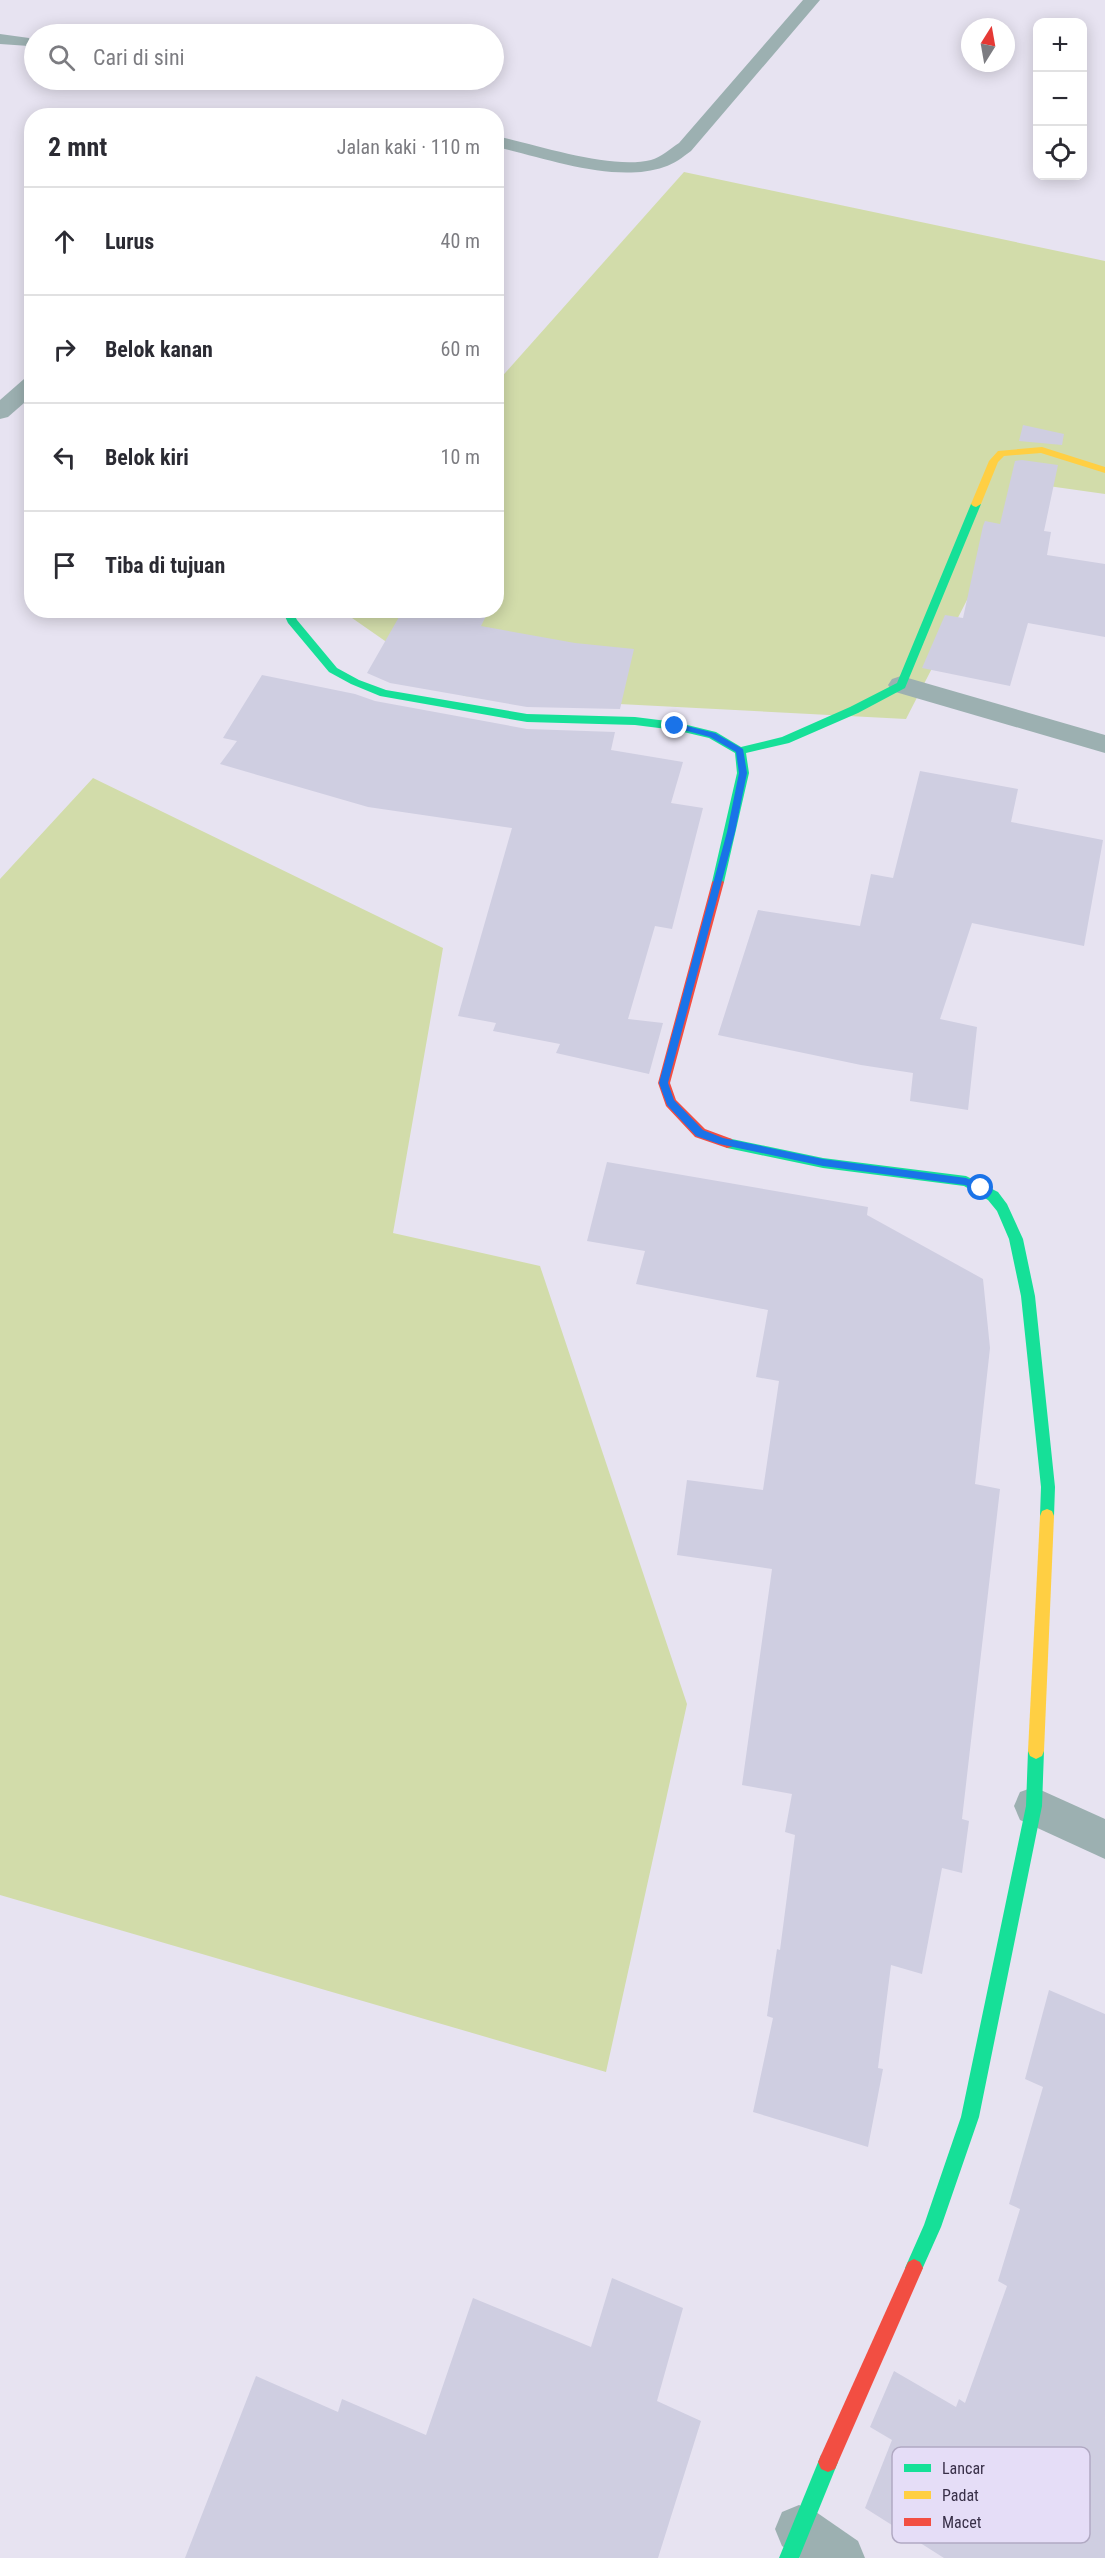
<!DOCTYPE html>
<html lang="id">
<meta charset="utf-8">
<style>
:root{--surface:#fff;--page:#f7f7f7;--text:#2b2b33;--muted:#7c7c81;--line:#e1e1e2}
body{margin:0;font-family:"Roboto Condensed",sans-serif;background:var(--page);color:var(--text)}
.controls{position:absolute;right:18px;top:18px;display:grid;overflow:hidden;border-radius:12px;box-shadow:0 3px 15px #0003}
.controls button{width:54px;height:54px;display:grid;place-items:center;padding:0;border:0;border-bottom:2px solid var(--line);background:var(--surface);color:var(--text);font:30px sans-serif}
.compass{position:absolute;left:961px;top:18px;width:54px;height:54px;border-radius:50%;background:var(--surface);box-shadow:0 3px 15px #0003;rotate:11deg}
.stop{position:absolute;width:18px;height:18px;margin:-14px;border:4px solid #1a73e8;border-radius:50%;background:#fff}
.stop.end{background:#1a73e8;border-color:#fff;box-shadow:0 2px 6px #0008}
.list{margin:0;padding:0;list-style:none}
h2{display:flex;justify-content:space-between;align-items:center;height:78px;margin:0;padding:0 24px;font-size:26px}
h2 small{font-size:20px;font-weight:400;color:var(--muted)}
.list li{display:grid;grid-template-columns:39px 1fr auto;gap:18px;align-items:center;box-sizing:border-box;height:108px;padding:0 24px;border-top:2px solid var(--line)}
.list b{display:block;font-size:22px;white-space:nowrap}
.list em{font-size:20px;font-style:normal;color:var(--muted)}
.icon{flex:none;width:33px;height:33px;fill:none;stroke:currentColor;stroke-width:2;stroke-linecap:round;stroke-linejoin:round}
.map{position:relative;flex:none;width:1105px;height:2558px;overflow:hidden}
.search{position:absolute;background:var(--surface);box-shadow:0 3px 15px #0003;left:24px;top:24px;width:480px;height:66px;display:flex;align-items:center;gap:15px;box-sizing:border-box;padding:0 21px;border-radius:33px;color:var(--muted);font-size:22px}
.panel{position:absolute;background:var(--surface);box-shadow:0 3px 15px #0003;left:24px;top:108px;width:480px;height:510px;border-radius:24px}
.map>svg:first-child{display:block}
.green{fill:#d2dcaa}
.building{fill:#cfcee1}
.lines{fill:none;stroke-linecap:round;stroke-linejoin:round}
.lane{fill:#9cb0b1;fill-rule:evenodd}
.street{fill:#9cb0b1;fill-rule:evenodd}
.fast{fill:#16e098;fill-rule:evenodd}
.slow{fill:#ffcf43;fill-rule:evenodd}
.jam{fill:#f24e42;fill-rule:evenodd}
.route{fill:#1a73e8}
.key{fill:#e5ddf7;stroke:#b1a9c3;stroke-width:1.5}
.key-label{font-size:16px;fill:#393049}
</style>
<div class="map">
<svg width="1105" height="2558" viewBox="0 0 1105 2558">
<rect width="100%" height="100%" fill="#e7e3f1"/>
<g class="green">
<path d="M684,172L1105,261V494L1027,483L906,719L464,696L342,611L496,610L497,382Z"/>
<path d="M93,778L443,948L393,1233L540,1266L687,1704L606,2072L0,1895V879Z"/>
</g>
<g class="building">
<path d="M1023,425L1064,434L1062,445L1019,441Z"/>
<path d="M1022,460L1058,465L1044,531L1051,532L1047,555L1105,564V637L1028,623L1010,686L922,668L945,615L963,618L983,526L985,521L1000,524L1015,461Z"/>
<path d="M403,610H489L481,626L575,643L634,649L620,709L527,707L390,683L367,673Z"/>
<path d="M262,675L355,694L375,701L527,729L615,732L611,750L683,762L671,803L703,808L672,929L655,926L628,1019L663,1023L649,1074L556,1053L560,1044L493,1031L496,1023L458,1016L512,828L368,807L220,764L237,741L223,738Z"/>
<path d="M920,771L1018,789L1011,822L1103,840L1084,946L972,923L940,1019L977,1027L968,1110L910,1101L913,1073L861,1065L718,1035L758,910L860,926L871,874L893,878Z"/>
<path d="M607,1162L868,1207L867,1215L983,1279L990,1348L975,1484L1000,1489L962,1819L969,1821L962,1873L942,1868L922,1974L891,1965L878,2068L883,2069L868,2147L753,2112L773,2018L767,2016L777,1949L780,1950L795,1835L785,1832L792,1794L742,1785L772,1569L677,1555L687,1480L763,1490L779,1381L756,1377L768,1310L636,1284L645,1251L587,1241Z"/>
<path d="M1049,1990L1105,2014V2558H944L865,2508L892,2440L870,2427L894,2371L956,2407L959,2399L965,2403L1007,2286L998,2281L1020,2209L1009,2204L1043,2087L1025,2079Z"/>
<path d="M612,2278L683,2308L657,2401L701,2421L658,2558H185L256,2376L338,2412L342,2399L426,2435L473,2298L591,2347Z"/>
</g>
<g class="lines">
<g class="lane">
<path d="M803,0H820L691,151C683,157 674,164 664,167C615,184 545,158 496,147V136C537,145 611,170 651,160C661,157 670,149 679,143Z"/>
<path d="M0,34L29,38L31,42L29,46L0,44Z"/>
</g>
<g class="street">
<path d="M357,110L395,112L397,116H348L350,112Z"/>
<path d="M32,377V396L8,417L0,419V400L24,379Z"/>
<path d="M901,676L1105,735V753L892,691L888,685L892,679Z"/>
<path d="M1034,1787L1105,1819V1859L1020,1820L1014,1806L1020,1792Z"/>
<path d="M799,2505L816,2512L858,2541L865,2558H800L782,2546L775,2529L782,2512Z"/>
</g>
<g class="fast">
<path d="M976,501L981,504L905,688L858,713L789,743L746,753L749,773L724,882L718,886L712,882L737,773L735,753L709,738L675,730L635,725L527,722L380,696L351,684L329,672L288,623L282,610H292L297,620L337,668L359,680L386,690L527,714L635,717L675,722L716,732L741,747L782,737L850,707L897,683L971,504Z"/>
<path d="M727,1138L823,1158L966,1176L998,1192L1007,1204L1023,1239L1035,1296L1055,1487L1054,1516L1052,1521L1047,1523L1042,1521L1040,1516L1041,1487L1021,1296L1009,1239L997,1211L988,1200L964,1186L823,1168L727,1148L721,1143Z"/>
<path d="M1036,1743L1042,1746L1044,1751L1042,1806L979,2117L941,2227L920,2274L914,2277L908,2274L905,2268L924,2225L961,2117L1026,1806L1028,1751L1030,1746Z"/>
<path d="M828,2452L835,2455L838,2462L799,2558H779L821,2455Z"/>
</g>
<g class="slow">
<path d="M1042,447L1105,467V473L1041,453L1004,456L998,462L981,504L976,507L973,506L971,504L989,461L998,451Z"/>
<path d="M1047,1509L1052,1511L1054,1516L1044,1751L1042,1756L1036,1759L1030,1756L1028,1751L1040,1516L1042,1511Z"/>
</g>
<g class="jam">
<path d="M718,878L724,882L670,1083L676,1100L705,1129L732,1139L733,1143L732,1147L727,1148L695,1137L666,1106L658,1083L712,882Z"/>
<path d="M914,2259L920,2262L923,2268L835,2469L828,2472L821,2469L818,2462L821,2455L908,2262Z"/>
</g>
</g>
<path class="route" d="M675,723L715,733L743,749L747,773L735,832L668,1083L674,1100L703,1130L723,1138L823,1159L966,1178L984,1186V1191L981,1192L965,1185L823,1166L719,1144L696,1136L667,1105L659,1083L727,832L739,773L736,752L710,737L672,727V724Z"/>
<rect x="892" y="2447" width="198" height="96" rx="9" class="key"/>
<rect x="904" y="2464" width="27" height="8" fill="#16e098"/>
<rect x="904" y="2491" width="27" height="8" fill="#ffcf43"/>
<rect x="904" y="2518" width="27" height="8" fill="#f24e42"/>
<g class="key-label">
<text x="942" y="2474">Lancar</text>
<text x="942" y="2501">Padat</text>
<text x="942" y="2528">Macet</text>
</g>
</svg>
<div class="controls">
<button>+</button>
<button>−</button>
<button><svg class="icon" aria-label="locate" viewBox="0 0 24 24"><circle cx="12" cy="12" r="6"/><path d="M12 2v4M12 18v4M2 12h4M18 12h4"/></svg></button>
</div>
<svg class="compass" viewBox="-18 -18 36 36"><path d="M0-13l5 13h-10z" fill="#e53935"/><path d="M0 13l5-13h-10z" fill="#7c7c81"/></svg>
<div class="stop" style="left:981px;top:1188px"></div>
<div class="stop end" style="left:675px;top:726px"></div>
<div class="search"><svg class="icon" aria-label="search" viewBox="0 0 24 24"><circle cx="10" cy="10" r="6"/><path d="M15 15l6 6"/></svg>Cari di sini</div>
<section class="panel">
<h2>2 mnt<small>Jalan kaki · 110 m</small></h2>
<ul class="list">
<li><svg class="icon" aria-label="ahead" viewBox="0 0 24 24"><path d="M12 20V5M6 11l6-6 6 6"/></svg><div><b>Lurus</b></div><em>40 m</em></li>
<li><svg class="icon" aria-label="right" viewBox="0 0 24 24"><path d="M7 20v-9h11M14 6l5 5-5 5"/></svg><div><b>Belok kanan</b></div><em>60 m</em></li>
<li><svg class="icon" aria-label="left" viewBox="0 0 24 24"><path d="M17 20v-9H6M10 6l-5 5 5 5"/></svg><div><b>Belok kiri</b></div><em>10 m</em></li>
<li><svg class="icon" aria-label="arrive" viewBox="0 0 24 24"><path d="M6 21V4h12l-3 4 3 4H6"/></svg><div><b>Tiba di tujuan</b></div></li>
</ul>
</section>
</div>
